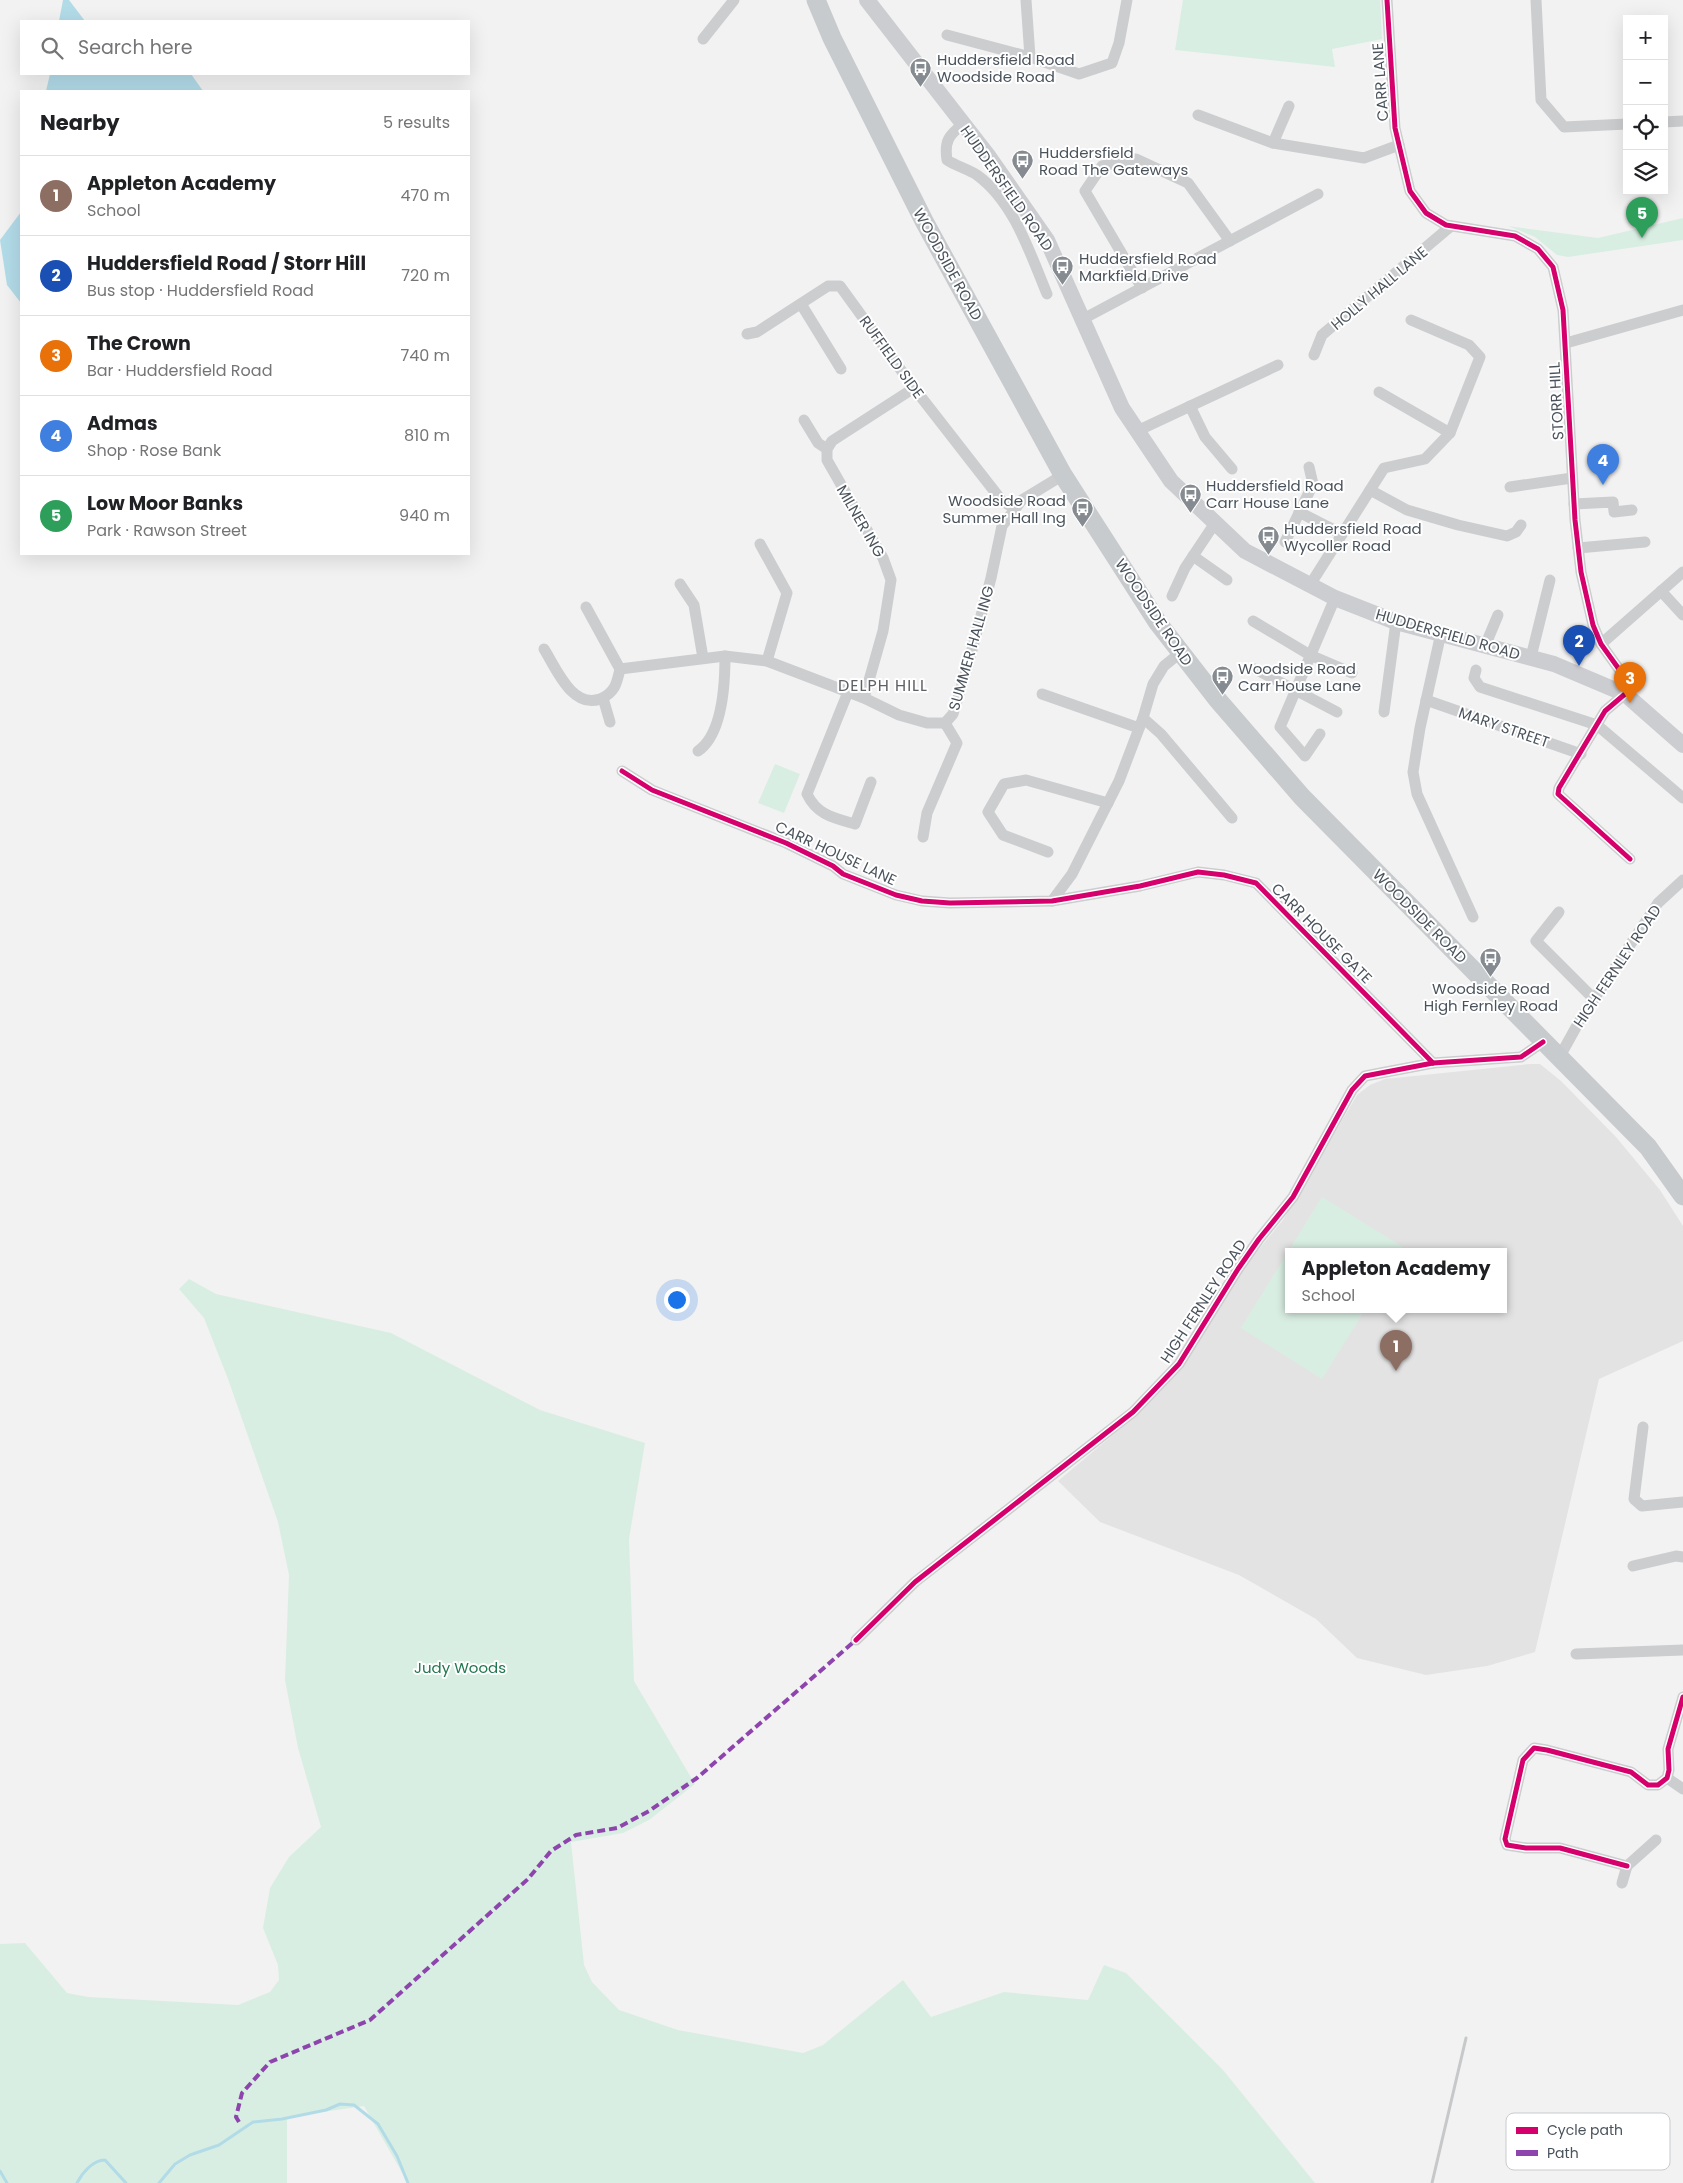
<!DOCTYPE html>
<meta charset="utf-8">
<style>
:root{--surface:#fff;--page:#f2f2f2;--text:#202124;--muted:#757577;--line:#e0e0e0;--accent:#111827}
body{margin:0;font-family:Poppins,sans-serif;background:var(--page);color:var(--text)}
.controls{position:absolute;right:15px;top:15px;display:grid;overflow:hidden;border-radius:0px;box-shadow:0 5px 20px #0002}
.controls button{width:45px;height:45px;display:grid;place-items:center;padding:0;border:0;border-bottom:1px solid var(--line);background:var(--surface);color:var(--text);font:25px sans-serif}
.you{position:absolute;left:676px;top:1299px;width:18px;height:18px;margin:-12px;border:4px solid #fff;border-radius:50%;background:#1a73e8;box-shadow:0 0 0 8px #1a73e833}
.badge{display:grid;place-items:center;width:32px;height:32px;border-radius:50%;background:var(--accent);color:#fff;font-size:16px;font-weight:700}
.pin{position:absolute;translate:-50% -41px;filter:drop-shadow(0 1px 2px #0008)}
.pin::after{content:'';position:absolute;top:26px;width:18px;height:15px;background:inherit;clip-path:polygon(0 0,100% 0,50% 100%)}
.popup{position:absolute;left:1285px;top:1248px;width:222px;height:65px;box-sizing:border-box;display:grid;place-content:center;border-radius:0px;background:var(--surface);filter:drop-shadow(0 1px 4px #0005);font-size:16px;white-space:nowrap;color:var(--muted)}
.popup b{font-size:19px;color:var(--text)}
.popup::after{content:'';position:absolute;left:50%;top:100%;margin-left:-10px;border:10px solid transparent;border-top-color:var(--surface)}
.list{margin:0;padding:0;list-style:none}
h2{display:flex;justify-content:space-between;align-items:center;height:65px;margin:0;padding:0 20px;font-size:21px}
h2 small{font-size:16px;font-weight:400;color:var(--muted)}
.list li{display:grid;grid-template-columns:32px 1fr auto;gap:15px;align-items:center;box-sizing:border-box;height:80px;padding:0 20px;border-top:1px solid var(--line)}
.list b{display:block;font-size:19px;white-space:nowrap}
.list p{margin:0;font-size:16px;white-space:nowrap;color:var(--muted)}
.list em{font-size:16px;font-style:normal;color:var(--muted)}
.icon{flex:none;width:28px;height:28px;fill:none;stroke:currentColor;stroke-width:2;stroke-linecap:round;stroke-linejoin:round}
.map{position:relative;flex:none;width:1683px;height:2183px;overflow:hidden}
.search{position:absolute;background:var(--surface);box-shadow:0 5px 20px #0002;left:20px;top:20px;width:450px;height:55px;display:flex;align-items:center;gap:12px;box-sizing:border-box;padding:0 18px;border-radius:0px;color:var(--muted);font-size:19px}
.panel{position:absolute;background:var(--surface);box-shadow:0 5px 20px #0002;left:20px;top:90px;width:450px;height:465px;border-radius:0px}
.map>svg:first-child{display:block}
.education{fill:#e4e3e3;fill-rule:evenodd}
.green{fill:#d9eee2}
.water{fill:#b2dbe8}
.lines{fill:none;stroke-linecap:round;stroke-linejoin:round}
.stream{stroke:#b2dbe8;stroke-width:3}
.street{stroke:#cccdcf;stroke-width:11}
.secondary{stroke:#cccdd0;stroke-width:16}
.primary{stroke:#c8cbcd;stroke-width:19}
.rail{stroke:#c7c8c9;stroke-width:3}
.quiet{stroke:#8e44ad;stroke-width:4;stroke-dasharray:8 4;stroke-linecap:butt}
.cycleway-casing{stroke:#fff;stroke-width:8}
.cycleway{stroke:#d6006c;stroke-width:5}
.labels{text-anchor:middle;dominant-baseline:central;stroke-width:4;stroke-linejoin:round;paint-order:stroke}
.poi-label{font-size:15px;fill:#4a535c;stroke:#fff;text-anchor:start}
.street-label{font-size:15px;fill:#4a535c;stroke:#fff}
.park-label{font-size:15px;fill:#21774f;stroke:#fff}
.neighbourhood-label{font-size:16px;letter-spacing:1px;fill:#5e6165;stroke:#fff}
.key{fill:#fff;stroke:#c9cbce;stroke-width:1}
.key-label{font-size:14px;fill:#4a535c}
</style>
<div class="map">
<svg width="1683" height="2183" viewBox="0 0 1683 2183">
<rect width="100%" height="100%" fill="#f2f2f2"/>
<path class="education" d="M1530,1064H1540L1561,1081L1616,1137L1660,1190L1683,1226V1341L1599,1379L1535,1652L1487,1666L1426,1675L1357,1658L1316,1619L1239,1575L1100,1522L1058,1481L1133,1418L1241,1271L1283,1220L1357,1095L1370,1085L1385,1079ZM1288,1252H1504V1310H1288Z"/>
<g class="green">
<path d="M1183,0H1380L1382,39L1332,49L1335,67L1175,50Z"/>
<path d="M1683,218V240L1568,257L1557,255L1535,237L1508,226L1598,238Z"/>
<path d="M775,764L800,774L784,813L758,803Z"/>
<path d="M1322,1197L1403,1247L1400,1252H1288V1310H1365L1322,1379L1241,1328Z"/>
<path d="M189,1279L216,1294L391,1333L540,1410L645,1443L629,1539L634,1681L695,1784L649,1820L623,1833L571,1842L584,1965L592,1982L619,2010L678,2030L803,2053L823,2045L903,1980L931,2017L1004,1992L1088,2000L1104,1965L1126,1973L1223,2070L1315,2183H408L364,2106L287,2117V2183H0V1944L25,1943L67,1993L88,1997L238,2005L270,1992L279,1980L278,1965L263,1928L270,1888L289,1857L321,1827L298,1748L285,1680L289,1575L278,1522L228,1379L204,1318L179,1289Z"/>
</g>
<g class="water">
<path d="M63,0H69L85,21H59Z"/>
<path d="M50,74H191L203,91H46Z"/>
<path d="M21,212V303L7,285L0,240Z"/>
</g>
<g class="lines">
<g class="stream">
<path d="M0,2171L7,2183"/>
<path d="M77,2183C82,2173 93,2160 105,2160L126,2183"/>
<path d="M159,2183L175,2164L190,2155L219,2145L253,2122L282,2119L326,2110L340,2104L354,2105L378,2124L397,2156L408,2183"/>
</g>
<g class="street">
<path d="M1026,0L1030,57L1079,74L1112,63L1119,43L1127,0"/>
<path d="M1387,0L1395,128L1410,191L1426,213L1446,225L1515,236L1538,249L1553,267L1563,310L1575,520L1581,572L1593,625L1601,644L1621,672L1627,687L1625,694L1605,711L1559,788L1558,794L1630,859"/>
<path d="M1536,0L1541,100L1564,127L1627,124"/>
<path d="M947,35L1030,57"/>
<path d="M703,39L734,0"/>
<path d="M1198,115L1273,143L1364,158L1399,145"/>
<path d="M1664,122L1683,121"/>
<path d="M963,124C949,135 944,141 947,160C956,166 968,169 977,175C1014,202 1030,253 1047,294"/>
<path d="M1273,143L1289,106"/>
<path d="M1142,288L1085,191L1102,166L1136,159L1188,183L1230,241"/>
<path d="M801,304L841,369"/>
<path d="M1083,319L1318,194"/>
<path d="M747,334L757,332L828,286H840L914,388L1002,501L1014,508"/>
<path d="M1566,343L1683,310"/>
<path d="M1314,355L1322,335L1451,226"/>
<path d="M1379,392L1450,433"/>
<path d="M1190,406L1205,437L1232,469"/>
<path d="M804,420L818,443L827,449"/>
<path d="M1137,431L1278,365"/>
<path d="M1510,487L1572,478"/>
<path d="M1370,490L1407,510L1458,525L1507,536L1516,532L1521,525"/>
<path d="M1574,504L1613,502L1614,512L1632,510"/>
<path d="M1299,512L1342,534"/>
<path d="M1285,542L1313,484L1309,467"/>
<path d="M760,544L787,593L767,661"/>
<path d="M1578,548L1645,542"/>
<path d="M1193,556L1227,580"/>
<path d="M680,584L694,605L703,658"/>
<path d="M1310,585L1384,468L1425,459L1450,433L1480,357L1469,345L1411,320"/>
<path d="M1661,591L1683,615"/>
<path d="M1172,596L1185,568L1215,523"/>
<path d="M1253,621L1310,655L1352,673"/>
<path d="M1441,633L1420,728L1413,772L1417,794L1473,917"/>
<path d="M1601,644L1683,572"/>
<path d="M1485,646L1498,615"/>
<path d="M544,649C556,668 572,709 600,699C615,693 617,683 620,669L586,607"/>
<path d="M1531,657L1550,580"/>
<path d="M620,669L725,656L767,661L864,698L899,715L927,723H945L953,714L968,665L991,578L1002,526L1022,500L1063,475"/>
<path d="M1255,669L1337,712"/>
<path d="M1476,670L1474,678L1480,687L1597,725L1683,798"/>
<path d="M848,692L807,794C817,815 834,818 855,824L871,782"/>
<path d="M1042,694L1139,728"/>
<path d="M603,698L610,722"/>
<path d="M864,698L883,631L891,580L883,558L827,460V449L832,441L914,388"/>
<path d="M1426,700L1581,754"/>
<path d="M1384,712L1396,622"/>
<path d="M1143,718L1161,734L1232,818"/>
<path d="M1320,734L1305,756L1280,727L1335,598"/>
<path d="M698,751C723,734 725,684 725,656"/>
<path d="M622,771L652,790L786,843L833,866L843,874L896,895L922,901L950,903L1052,901L1140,886L1198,872L1224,875L1256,883L1433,1063"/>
<path d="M923,837L927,813L957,743L945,723"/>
<path d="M1048,852L1003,835L988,812L1004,784L1026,780L1108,803"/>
<path d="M1052,901L1072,874L1119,781L1143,718L1153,684L1164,666L1180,653"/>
<path d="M1559,912L1536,941L1594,999"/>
<path d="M1559,1058L1580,1020L1658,903L1683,880"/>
<path d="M1643,1427L1634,1499L1642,1506L1683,1502"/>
<path d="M1633,1566L1676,1556L1683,1557"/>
<path d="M856,1640L915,1582L1133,1412L1179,1364L1238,1269L1259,1239L1293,1197L1352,1090L1365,1076L1433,1063L1521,1057L1543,1042"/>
<path d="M1576,1654L1683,1650"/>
<path d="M1667,1778L1683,1789"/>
<path d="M1627,1866L1560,1848H1526L1507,1845L1505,1839L1523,1760L1534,1748L1547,1750L1631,1772L1648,1785H1658L1667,1778L1669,1770L1668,1749L1683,1697"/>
<path d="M1622,1883L1627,1866L1656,1840"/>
</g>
<path class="secondary" d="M867,0L989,157L1047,240L1122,408L1171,481L1245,551L1335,598L1396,622L1554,664L1625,694L1683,745"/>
<path class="primary" d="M816,0L832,38L924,221L1063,475L1158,623L1217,699L1302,797L1648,1147L1683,1196"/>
<path class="rail" d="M1432,2183L1466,2038"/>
<path class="quiet" d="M239,2122L236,2117L242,2093L270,2062L370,2020L528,1879L551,1851L576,1835L617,1828L649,1811L697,1778L856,1640"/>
<defs>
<g id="cycleway">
<path d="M1387,0L1395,128L1410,191L1426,213L1446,225L1515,236L1538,249L1553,267L1563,310L1575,520L1581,572L1593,625L1601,644L1621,672L1627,687L1625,694L1605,711L1559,788L1558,794L1630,859"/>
<path d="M622,771L652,790L786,843L833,866L843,874L896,895L922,901L950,903L1052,901L1140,886L1198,872L1224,875L1256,883L1433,1063"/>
<path d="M856,1640L915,1582L1133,1412L1179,1364L1238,1269L1259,1239L1293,1197L1352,1090L1365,1076L1433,1063L1521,1057L1543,1042"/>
<path d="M1627,1866L1560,1848H1526L1507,1845L1505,1839L1523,1760L1534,1748L1547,1750L1631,1772L1648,1785H1658L1667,1778L1669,1770L1668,1749L1683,1697"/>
</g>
</defs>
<use href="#cycleway" class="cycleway-casing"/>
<use href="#cycleway" class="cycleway"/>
</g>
<defs>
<symbol id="bus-pin" viewBox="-11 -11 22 30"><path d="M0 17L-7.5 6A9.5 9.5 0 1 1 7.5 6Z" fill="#858b90" stroke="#fff"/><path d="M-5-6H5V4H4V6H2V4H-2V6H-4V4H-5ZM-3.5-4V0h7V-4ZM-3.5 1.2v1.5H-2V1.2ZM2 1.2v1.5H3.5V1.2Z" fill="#fff"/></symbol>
</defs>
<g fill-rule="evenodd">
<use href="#bus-pin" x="908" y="56" width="25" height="34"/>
<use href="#bus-pin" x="1010" y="148" width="25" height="34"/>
<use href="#bus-pin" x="1050" y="254" width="25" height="34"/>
<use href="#bus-pin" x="1178" y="482" width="25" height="34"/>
<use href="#bus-pin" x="1070" y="496" width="25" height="34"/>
<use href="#bus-pin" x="1256" y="524" width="25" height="34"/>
<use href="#bus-pin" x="1210" y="664" width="25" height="34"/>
<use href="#bus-pin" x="1478" y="946" width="25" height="34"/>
</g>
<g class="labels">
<g class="poi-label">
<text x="937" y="59">Huddersfield Road<tspan x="937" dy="17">Woodside Road</tspan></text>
<text x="1039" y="152">Huddersfield<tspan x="1039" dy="17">Road The Gateways</tspan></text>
<text x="1079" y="258">Huddersfield Road<tspan x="1079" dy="17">Markfield Drive</tspan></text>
<text x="1206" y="485">Huddersfield Road<tspan x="1206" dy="17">Carr House Lane</tspan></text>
<text x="1066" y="500" text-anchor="end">Woodside Road<tspan x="1066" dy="17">Summer Hall Ing</tspan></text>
<text x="1284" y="528">Huddersfield Road<tspan x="1284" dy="17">Wycoller Road</tspan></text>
<text x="1238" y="668">Woodside Road<tspan x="1238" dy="17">Carr House Lane</tspan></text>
<text x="1491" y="988" text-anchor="middle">Woodside Road<tspan x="1491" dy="17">High Fernley Road</tspan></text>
</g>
<g class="street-label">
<text transform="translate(1380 82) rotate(-94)">CARR LANE</text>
<text transform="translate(1007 188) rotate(55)">HUDDERSFIELD ROAD</text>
<text transform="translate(948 264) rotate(61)">WOODSIDE ROAD</text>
<text transform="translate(1379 288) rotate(-40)">HOLLY HALL LANE</text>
<text transform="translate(892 357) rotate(54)">RUFFIELD SIDE</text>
<text transform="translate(1556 401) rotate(-93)">STORR HILL</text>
<text transform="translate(861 521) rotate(60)">MILNER ING</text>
<text transform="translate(1154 612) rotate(56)">WOODSIDE ROAD</text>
<text transform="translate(1448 634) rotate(16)">HUDDERSFIELD ROAD</text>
<text transform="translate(971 648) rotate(-74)">SUMMER HALL ING</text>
<text transform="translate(1504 727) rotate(19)">MARY STREET</text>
<text transform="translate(836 853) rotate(25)">CARR HOUSE LANE</text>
<text transform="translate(1420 916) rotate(45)">WOODSIDE ROAD</text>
<text transform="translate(1322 933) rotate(45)">CARR HOUSE GATE</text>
<text transform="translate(1617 966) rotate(-56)">HIGH FERNLEY ROAD</text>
<text transform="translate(1203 1301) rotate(-57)">HIGH FERNLEY ROAD</text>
</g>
<g class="park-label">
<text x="460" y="1667">Judy Woods</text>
</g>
<g class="neighbourhood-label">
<text x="883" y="685">DELPH HILL</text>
</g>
</g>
<rect x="1506" y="2113" width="164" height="57" rx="8" class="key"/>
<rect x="1516" y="2127" width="22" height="7" fill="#d6006c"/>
<rect x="1516" y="2150" width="22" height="6" fill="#8e44ad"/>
<g class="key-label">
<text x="1547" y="2135">Cycle path</text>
<text x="1547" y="2158">Path</text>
</g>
</svg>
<div class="controls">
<button>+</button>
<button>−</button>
<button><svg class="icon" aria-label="locate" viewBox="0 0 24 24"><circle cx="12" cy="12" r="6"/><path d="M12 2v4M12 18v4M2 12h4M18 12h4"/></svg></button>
<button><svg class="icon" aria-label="layers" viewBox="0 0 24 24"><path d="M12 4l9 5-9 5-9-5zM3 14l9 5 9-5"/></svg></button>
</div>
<div class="you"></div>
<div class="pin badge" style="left:1396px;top:1371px;background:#8d6e63">1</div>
<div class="popup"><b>Appleton Academy</b>School</div>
<div class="pin badge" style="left:1579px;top:666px;background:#1a4fb4">2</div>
<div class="pin badge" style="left:1630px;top:703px;background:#e8710a">3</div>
<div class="pin badge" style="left:1603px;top:485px;background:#3f7fe0">4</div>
<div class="pin badge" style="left:1642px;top:238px;background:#2e9e5b">5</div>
<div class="search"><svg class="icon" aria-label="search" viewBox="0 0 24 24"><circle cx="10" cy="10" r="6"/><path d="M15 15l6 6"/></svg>Search here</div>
<section class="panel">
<h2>Nearby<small>5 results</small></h2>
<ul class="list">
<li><span class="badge" style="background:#8d6e63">1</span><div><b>Appleton Academy</b><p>School</p></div><em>470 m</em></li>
<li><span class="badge" style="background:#1a4fb4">2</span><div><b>Huddersfield Road / Storr Hill</b><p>Bus stop · Huddersfield Road</p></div><em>720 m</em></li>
<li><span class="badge" style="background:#e8710a">3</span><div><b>The Crown</b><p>Bar · Huddersfield Road</p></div><em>740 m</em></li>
<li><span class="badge" style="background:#3f7fe0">4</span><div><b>Admas</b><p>Shop · Rose Bank</p></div><em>810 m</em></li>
<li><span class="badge" style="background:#2e9e5b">5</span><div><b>Low Moor Banks</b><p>Park · Rawson Street</p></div><em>940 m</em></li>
</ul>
</section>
</div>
